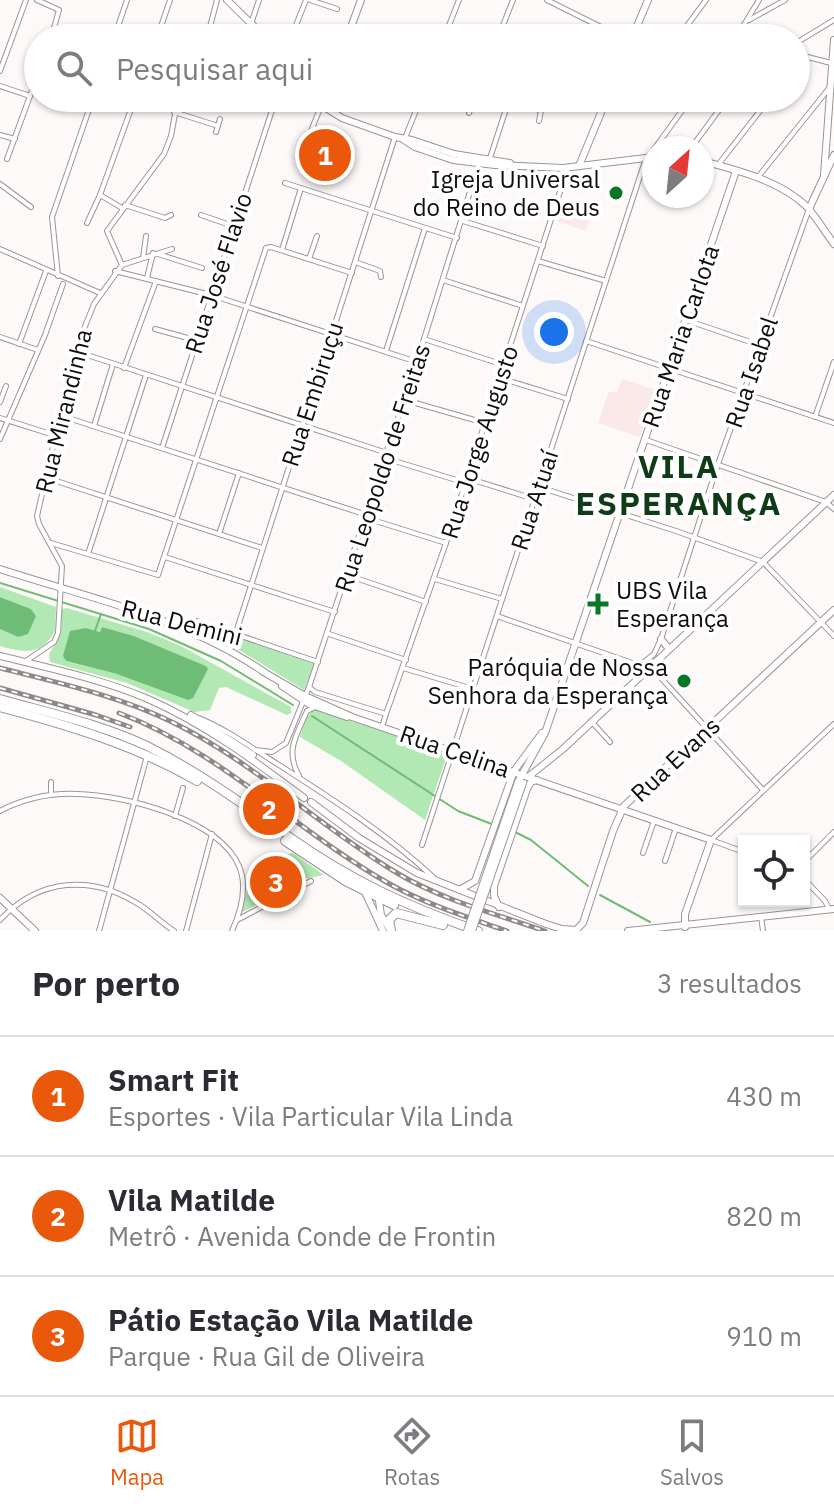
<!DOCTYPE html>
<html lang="pt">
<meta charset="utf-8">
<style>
:root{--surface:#fff;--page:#f7f7f7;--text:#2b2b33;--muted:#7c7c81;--line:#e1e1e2;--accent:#ea580c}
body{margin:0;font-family:"IBM Plex Sans",sans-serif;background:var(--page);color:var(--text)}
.controls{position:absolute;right:24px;bottom:24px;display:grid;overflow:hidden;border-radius:0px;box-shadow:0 2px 6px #0004}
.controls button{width:72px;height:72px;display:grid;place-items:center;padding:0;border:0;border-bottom:2px solid var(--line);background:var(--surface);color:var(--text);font:40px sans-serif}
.compass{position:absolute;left:642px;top:136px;width:72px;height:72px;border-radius:50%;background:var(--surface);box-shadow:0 2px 6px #0004;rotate:27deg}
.you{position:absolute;left:554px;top:332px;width:28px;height:28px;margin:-20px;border:6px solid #fff;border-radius:50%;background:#1a73e8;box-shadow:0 0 0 12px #1a73e833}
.badge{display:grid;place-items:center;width:52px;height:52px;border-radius:50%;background:var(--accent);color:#fff;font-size:26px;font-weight:700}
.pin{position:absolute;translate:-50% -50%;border:4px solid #fff;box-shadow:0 2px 8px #0006}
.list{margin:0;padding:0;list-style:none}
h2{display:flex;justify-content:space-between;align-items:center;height:104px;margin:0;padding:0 32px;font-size:34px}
h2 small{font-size:26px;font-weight:400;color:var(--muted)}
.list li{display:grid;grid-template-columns:52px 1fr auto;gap:24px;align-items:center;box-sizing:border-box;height:120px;padding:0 32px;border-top:2px solid var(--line)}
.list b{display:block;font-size:30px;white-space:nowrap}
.list p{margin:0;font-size:26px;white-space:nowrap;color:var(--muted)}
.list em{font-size:26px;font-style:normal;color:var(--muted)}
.icon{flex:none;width:44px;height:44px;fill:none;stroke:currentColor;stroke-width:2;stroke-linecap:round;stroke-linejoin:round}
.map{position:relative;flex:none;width:834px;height:931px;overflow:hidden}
.search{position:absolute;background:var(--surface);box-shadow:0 2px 6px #0004;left:24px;right:24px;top:24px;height:88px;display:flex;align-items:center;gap:20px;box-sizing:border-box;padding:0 28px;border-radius:44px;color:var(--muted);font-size:30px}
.sheet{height:464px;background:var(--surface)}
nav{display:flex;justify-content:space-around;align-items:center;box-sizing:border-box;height:112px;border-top:2px solid var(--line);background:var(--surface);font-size:22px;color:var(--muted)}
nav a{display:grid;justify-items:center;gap:4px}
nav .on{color:var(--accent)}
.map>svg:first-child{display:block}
.built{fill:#fbe8e9}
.green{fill:#b1e8b4;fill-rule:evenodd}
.water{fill:#6ebc76}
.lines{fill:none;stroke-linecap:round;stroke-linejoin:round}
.stream{stroke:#6ebc76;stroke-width:2}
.street-casing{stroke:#9c9494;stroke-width:6}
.secondary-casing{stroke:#9c9494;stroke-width:8}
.highway-casing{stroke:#9c9494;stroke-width:10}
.street{stroke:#fff;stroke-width:4}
.secondary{stroke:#fff;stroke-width:6}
.highway{stroke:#fff;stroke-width:8}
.rail-casing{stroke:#8d8989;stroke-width:5}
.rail{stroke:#fff;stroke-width:2;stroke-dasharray:6;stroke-linecap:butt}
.secondary-bridge-casing{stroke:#9c9494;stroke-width:8;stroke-linecap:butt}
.secondary-bridge{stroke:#fff;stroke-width:6}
.poi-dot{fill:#097527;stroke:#fff;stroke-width:3}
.labels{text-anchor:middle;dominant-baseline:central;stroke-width:8;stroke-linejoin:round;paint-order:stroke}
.poi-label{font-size:24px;fill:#0f0c0c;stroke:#fff;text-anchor:end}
.street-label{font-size:24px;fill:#0f0c0c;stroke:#fff}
.district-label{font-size:32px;font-weight:bold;letter-spacing:2px;fill:#0f3c17;stroke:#fff}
</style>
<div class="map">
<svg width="834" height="931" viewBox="0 0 834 931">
<rect width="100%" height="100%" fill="#fef9f9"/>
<g class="built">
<path d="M563,202L592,212L586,231L557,221L560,219L565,205Z"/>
<path d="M622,379L656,390L640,437L598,423L609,391L617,393Z"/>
</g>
<g class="green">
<path d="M0,587L56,607L55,631C41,656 24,653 0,646V629L18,637L35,616L31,609L0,597Z"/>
<path d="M67,608L147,632L181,646L291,707V713L287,715L226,687L219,688L210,710L194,712L127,683L50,662L49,654L61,634L62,609ZM102,627L134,636L206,666L117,674L65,661L86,628L100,632Z"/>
<path d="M240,637L315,664L304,690L236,648L235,645Z"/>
<path d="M313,709L448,752L425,820L341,761L300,737L305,720Z"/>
<path d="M293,853L324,875L304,879L241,913L248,888L272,857Z"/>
</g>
<g class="water">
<path d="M0,597L31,609L36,616L28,634L18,637L0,629Z"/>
<path d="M102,627L134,636L206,666L208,669L193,698L188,700L117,674L66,661L63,656L70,631L86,628L100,632Z"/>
</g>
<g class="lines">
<g class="stream">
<path d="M0,583L149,629L221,661L293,705"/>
<path d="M95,631L101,614"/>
<path d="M312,716L458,811L502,828"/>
<path d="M515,832L531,840L588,886"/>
<path d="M600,895L650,922"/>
</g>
<defs>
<g id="street">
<path d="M37,0L59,10L51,38"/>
<path d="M310,0L337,9"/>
<path d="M547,0L623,38"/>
<path d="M749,20L785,0"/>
<path d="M252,21L259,0"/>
<path d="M114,38L127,0"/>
<path d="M157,38L170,0"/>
<path d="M207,38L217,0"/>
<path d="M291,38L306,0"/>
<path d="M444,38L459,0"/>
<path d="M498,38L513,0"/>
<path d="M678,38L706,0"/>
<path d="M736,38L759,0"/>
<path d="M796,43L834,20"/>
<path d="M796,54L831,63"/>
<path d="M0,71L26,0"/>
<path d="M0,86L30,96"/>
<path d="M429,98L458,106L459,101L451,98"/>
<path d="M503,98L519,100L541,111L539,121"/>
<path d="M174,112L218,126"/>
<path d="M469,113L475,98"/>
<path d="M216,132L220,119"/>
<path d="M0,135L15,139"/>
<path d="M405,138L421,98"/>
<path d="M655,148L691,98"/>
<path d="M691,148L728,98"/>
<path d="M303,151L321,106"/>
<path d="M490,158L509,100"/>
<path d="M7,159L38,74"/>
<path d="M718,165L770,98"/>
<path d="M758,177L830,87"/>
<path d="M285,183L457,238"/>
<path d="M0,184L31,207"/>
<path d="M125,205L165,218L171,215"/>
<path d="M122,208L100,195L135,98"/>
<path d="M201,215L233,226"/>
<path d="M463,221L543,246"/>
<path d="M87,223L100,195"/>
<path d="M0,249L100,293"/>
<path d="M282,250L301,188"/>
<path d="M158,254L202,268"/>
<path d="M143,258L146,236"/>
<path d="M309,259L317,236"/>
<path d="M538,261L606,281"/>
<path d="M355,262L380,271L381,277"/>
<path d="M122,265L172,249"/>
<path d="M115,271L211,295L417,362"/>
<path d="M58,276L52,217L93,98"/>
<path d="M147,278L153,253"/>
<path d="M443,280L523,306"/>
<path d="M686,320L759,345"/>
<path d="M155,329L195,340"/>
<path d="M0,337L38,350"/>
<path d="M424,339L504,365"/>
<path d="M586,341L834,423"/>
<path d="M19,344L46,271"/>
<path d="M75,351L387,453"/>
<path d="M386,351L425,228"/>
<path d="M124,368L156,281"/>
<path d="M500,378L568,399"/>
<path d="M405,400L485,423"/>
<path d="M0,402L6,386"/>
<path d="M59,415L367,515"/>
<path d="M815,417L834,362"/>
<path d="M0,418L54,435"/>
<path d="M94,426L113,364"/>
<path d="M0,439L45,335L63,284"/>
<path d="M646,440L826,502L834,509"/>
<path d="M162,448L276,98"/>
<path d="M385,458L466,483"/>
<path d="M44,477L262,548"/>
<path d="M467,478L534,499"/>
<path d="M539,487L676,531L763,562L834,636"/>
<path d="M366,518L446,543"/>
<path d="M219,534L239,473"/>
<path d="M51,543L158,575L266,248L271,247L352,273"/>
<path d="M88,554L146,375"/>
<path d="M165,557L335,612"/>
<path d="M347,575L426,602"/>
<path d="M435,579L502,599"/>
<path d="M497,616L641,666"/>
<path d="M168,622L197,621L318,662"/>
<path d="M329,634L406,660"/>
<path d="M230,651L395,137"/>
<path d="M26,661L54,642L58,633L62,566L39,524L37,516L75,351L94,304L122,265L107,231L164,154L171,136L178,98"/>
<path d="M640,665L654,654L661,639L718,464L809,209"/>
<path d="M403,668L473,689"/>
<path d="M652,668L763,790"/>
<path d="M309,687L315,692L386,714L382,727"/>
<path d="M386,714L446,543L568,167"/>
<path d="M199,718C228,730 253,749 279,765C332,799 387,834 433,877"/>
<path d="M591,721L610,742"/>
<path d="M255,750L272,752L286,743L309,687L424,339L479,163"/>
<path d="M299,776C285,751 296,736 307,711L315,707"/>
<path d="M51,795V782"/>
<path d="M0,811C23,799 51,793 77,794C124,795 219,819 239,866C248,887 241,911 232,931"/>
<path d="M175,816L183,788"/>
<path d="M422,845L644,164L654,149"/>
<path d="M744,852L711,840L834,724"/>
<path d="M643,853L654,821"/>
<path d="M665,861L676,828"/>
<path d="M804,862L834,832"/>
<path d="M804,879L825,901L829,909"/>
<path d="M761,916L763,931"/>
<path d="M0,920C39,878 92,874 140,905C152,913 162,923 174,931"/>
<path d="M237,920L311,881"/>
<path d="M99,931L147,756"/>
<path d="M186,931L212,834"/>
</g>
<g id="secondary">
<path d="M227,0L266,38"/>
<path d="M347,38L361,0"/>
<path d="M632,38L648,0"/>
<path d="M310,98L342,118L395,137L412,140L454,154L510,163"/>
<path d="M404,140L415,147L453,160L495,165L563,168L654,157"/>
<path d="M702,161C737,170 781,181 807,207C817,218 825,232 834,244"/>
<path d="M579,166L607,98"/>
<path d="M824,175L834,40"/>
<path d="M809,209L834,155"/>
<path d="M0,569C89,598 186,618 264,672"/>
<path d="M661,639L669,649"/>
<path d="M0,656C49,668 101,679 148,699C205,724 255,761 304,798"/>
<path d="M262,671L305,696L352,717L711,840L685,914V927"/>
<path d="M282,686L309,704L347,717"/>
<path d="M191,715L253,755"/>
<path d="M528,777L563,749L834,495"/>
<path d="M518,782L545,733L736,171"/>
<path d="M311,802L359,838L417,873L546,924L562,929L576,930L583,923L613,831L624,806L834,610"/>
<path d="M461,889L475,881L514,771L542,733"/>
<path d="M365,892L383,931"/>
<path d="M378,894L381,915L391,931"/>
<path d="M0,898L35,931"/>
<path d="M499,907L494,896V886L527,789L531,782L537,780"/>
<path d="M628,931L834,909"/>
</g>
<g id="highway">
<path d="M0,699C49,713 100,724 147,746C195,770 239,801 282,832"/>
<path d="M0,707C68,725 135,745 197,781"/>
<path d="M288,836C350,880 406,906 478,931"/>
<path d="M285,841L347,882L394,905"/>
<path d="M391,931L389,920L396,913L443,925"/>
</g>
</defs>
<use href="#street" class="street-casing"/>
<use href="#secondary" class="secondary-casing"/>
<use href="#highway" class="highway-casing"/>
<use href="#street" class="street"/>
<use href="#secondary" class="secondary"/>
<use href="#highway" class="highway"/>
<defs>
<g id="rail">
<path d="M0,668C59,683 120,696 174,723C255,763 320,827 397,873C442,900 496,914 545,931"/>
<path d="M0,688L96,715L130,727"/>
<path d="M119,713C220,751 295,830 388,883C425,904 467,917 507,931"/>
</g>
</defs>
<use href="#rail" class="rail-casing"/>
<use href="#rail" class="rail"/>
<defs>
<g id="secondary-bridge">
<path d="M467,931L518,782"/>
<path d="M472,931L523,783"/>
</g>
</defs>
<use href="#secondary-bridge" class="secondary-bridge-casing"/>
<use href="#secondary-bridge" class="secondary-bridge"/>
</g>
<g class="poi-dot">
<circle cx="616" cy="193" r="8"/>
<path d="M594 592h8v8h8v8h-8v8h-8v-8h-8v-8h8z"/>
<circle cx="684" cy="681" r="8"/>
</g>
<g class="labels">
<g class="poi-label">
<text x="600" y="179">Igreja Universal<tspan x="600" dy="28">do Reino de Deus</tspan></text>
<text x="616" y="590" text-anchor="start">UBS Vila<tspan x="616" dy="28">Esperança</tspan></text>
<text x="668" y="667">Paróquia de Nossa<tspan x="668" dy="28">Senhora da Esperança</tspan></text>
</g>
<g class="street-label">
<text transform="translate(218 273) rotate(-72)">Rua José Flavio</text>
<text transform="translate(680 336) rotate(-71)">Rua Maria Carlota</text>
<text transform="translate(751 372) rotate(-71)">Rua Isabel</text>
<text transform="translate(312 394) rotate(-72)">Rua Embiruçu</text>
<text transform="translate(63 411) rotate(-76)">Rua Mirandinha</text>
<text transform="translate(479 442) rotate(-72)">Rua Jorge Augusto</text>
<text transform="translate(382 468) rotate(-72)">Rua Leopoldo de Freitas</text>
<text transform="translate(534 500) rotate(-72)">Rua Atuaí</text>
<text transform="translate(182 622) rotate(14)">Rua Demini</text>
<text transform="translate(455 751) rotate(19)">Rua Celina</text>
<text transform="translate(675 759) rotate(-43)">Rua Evans</text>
</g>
<g class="district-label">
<text x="679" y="466">VILA<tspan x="679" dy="37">ESPERANÇA</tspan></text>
</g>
</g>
</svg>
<div class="controls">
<button><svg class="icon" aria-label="locate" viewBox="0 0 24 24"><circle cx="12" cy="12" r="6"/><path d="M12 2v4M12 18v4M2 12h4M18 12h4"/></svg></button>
</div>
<svg class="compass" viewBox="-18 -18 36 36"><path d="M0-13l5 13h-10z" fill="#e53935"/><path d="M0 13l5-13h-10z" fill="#7c7c81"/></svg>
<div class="you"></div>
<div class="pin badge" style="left:325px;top:155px">1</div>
<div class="pin badge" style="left:269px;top:809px">2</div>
<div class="pin badge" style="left:276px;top:882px">3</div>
<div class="search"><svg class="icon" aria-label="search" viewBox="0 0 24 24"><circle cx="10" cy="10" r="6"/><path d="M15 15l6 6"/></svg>Pesquisar aqui</div>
</div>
<section class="sheet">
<h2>Por perto<small>3 resultados</small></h2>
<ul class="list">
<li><span class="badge">1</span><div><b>Smart Fit</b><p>Esportes · Vila Particular Vila Linda</p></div><em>430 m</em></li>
<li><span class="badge">2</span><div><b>Vila Matilde</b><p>Metrô · Avenida Conde de Frontin</p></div><em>820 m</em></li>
<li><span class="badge">3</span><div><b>Pátio Estação Vila Matilde</b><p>Parque · Rua Gil de Oliveira</p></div><em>910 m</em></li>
</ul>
</section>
<nav>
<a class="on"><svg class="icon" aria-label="map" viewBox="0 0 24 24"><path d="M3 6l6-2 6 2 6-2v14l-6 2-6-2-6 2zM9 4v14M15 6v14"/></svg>Mapa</a>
<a><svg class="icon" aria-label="directions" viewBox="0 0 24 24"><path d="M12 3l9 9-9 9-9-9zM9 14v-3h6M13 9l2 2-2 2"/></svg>Rotas</a>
<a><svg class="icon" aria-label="saved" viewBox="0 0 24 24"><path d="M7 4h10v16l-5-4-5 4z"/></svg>Salvos</a>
</nav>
